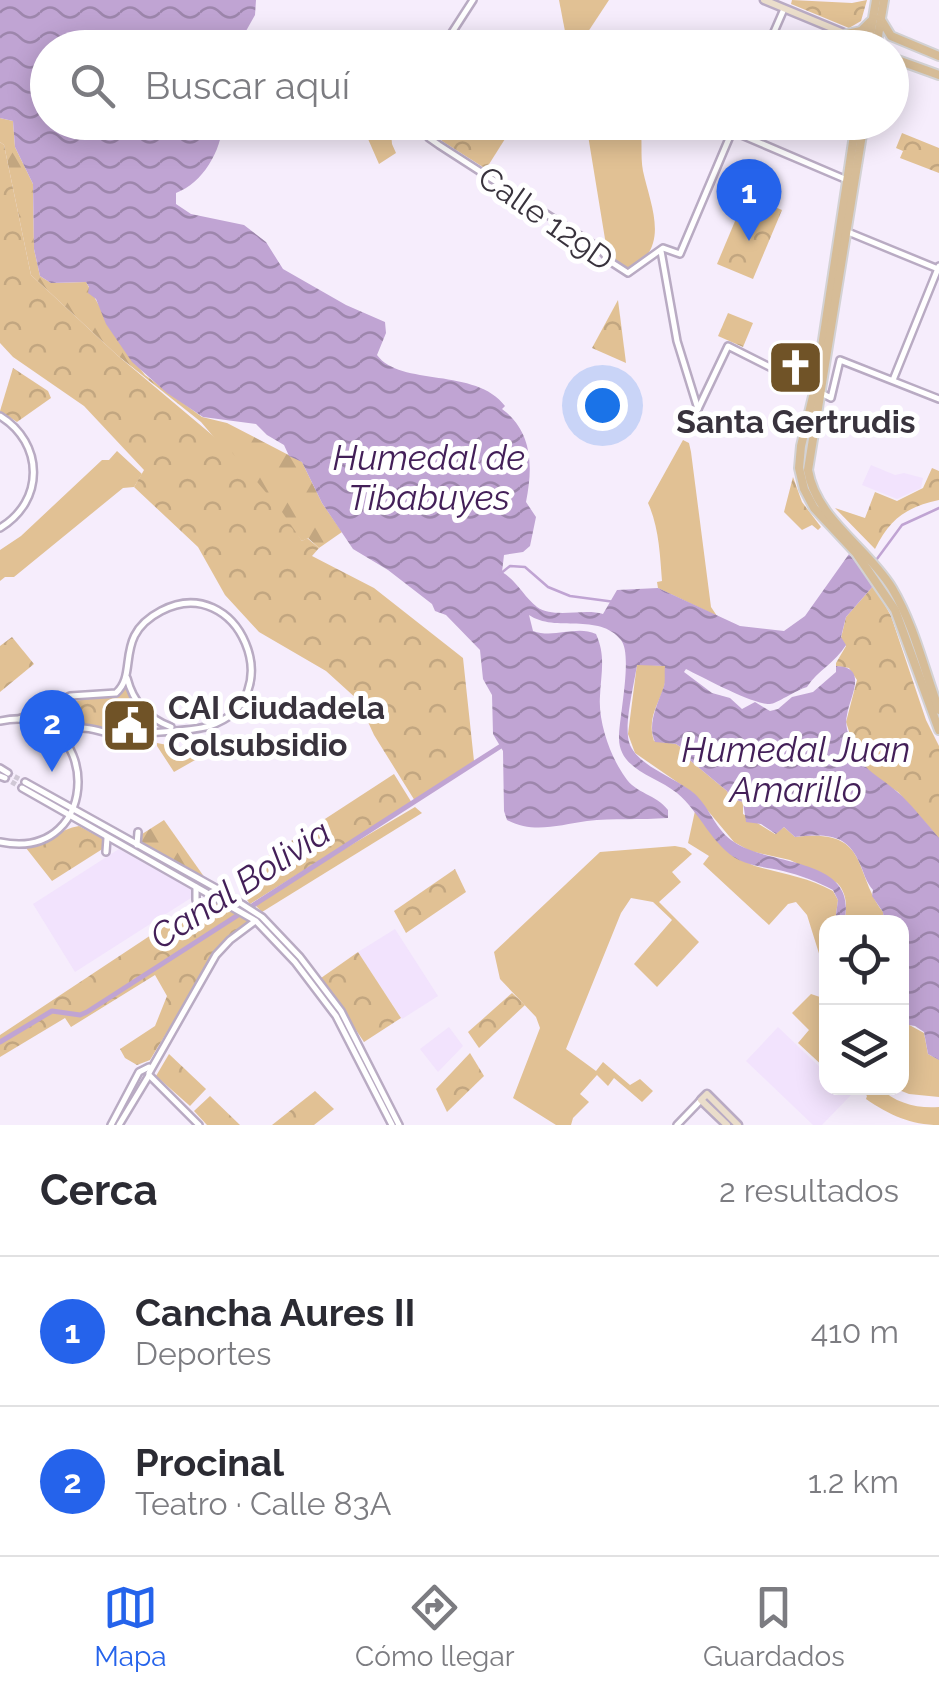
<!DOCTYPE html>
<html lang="es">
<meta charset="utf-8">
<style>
:root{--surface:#fff;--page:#f2f2f3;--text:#2b2b33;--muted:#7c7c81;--line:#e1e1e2;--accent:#2563eb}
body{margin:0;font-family:Raleway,sans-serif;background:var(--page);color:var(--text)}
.controls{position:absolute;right:30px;bottom:30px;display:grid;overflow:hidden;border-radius:20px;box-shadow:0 5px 25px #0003}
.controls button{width:90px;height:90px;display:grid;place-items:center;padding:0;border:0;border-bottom:2px solid var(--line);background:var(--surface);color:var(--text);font:50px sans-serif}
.you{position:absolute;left:602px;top:405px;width:35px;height:35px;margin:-25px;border:8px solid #fff;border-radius:50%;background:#1a73e8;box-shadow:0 0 0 15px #1a73e833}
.badge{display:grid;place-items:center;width:65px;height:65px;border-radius:50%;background:var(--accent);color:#fff;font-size:32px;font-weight:700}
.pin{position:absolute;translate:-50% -82px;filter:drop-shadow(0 2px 5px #0008)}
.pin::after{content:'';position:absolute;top:52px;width:35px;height:30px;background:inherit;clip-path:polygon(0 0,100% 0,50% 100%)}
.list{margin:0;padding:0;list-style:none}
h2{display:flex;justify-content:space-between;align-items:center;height:130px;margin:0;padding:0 40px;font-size:42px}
h2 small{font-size:32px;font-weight:400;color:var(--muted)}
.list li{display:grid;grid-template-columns:65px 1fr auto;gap:30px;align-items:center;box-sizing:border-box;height:150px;padding:0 40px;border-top:2px solid var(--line)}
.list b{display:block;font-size:38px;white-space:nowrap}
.list p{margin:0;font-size:32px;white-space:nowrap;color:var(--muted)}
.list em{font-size:32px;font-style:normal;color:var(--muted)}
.icon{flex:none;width:55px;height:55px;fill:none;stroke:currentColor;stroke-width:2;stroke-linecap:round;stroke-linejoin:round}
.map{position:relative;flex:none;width:939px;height:1125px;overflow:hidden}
.search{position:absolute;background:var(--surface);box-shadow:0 5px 25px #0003;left:30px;right:30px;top:30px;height:110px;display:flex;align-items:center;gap:25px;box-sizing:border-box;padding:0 35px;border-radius:55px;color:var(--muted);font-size:38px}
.sheet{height:430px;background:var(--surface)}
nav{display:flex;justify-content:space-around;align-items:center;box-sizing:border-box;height:140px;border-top:2px solid var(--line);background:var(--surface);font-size:28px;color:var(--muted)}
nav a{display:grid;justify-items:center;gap:5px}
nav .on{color:var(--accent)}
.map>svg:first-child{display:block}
.built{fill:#f2e3fd}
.grass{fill:#e1c194}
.forest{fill:url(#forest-firs)}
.park{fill:url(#park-crowns)}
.water{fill:url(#water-waves)}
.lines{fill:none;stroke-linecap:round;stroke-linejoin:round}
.stream{stroke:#c0a4d3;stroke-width:2.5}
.canal{stroke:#c0a4d3;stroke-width:5}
.tertiary-tunnel{stroke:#d0c8d6;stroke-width:5;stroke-dasharray:5 2.5;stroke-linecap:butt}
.tertiary-casing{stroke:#b9abc3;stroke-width:10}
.secondary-casing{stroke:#b9abc3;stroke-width:11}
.primary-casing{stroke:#d3d2d4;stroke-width:12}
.tertiary{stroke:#fff;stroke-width:5}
.secondary{stroke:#eaddcb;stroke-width:6}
.primary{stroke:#d6bc97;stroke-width:8}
.labels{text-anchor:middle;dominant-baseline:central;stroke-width:10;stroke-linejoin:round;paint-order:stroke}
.street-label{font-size:32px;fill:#39333d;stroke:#fff}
.poi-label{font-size:32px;font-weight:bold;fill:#39333d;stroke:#fff}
.water-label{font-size:35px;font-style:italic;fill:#431f58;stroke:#fff}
</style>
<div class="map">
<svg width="939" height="1125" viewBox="0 0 939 1125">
<defs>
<pattern id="forest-firs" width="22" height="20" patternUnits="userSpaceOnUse" patternTransform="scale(2.5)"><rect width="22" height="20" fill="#e1c194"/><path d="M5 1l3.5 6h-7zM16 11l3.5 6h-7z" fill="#c2a680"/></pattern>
<pattern id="park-crowns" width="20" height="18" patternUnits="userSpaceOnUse" patternTransform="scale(2.5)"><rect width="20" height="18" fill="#e1c194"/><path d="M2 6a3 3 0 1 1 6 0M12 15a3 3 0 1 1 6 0" fill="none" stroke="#c2a680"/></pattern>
<pattern id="water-waves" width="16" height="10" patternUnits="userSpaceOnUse" patternTransform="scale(2.5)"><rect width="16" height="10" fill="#c0a4d3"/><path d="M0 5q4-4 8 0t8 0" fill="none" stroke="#9d86ac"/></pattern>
</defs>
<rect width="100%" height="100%" fill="#f6edfc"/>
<g class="built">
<path d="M871,465L895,475L904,473L923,478L921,488L897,499L862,485Z"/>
<path d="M119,849L193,890L194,896L75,972L33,904Z"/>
<path d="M395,929L438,996L402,1019L358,952Z"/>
<path d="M449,1027L463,1046L438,1072L420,1049Z"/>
<path d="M778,1027L826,1073V1088H842L851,1095L822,1125H813L746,1061Z"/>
</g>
<g class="grass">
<path d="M559,0H609L578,47H568Z"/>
<path d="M586,123H640C643,139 640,155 643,171C651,207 672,250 627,270L612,258L606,245Z"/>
<path d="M683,440L689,443L691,452L711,607L717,616L658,588L657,582L662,581C660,555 659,527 648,503Z"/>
<path d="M117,451L142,474L134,487L123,488L14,577H5L0,581V550L21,536L102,460H109Z"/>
<path d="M637,664L666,666C665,671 666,677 665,683C661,702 646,716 654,741L676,744L685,750L686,757L727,791L730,798L743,802V814L775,834L784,827L795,837C871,828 852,871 883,912L884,922H844C847,909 848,894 837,883L790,860L750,851L734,842L693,793L635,753L628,734Z"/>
<path d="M415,807L422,813L262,912L253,903Z"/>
<path d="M695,811C706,827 737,860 755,866C782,874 808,877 833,891L838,900L835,922H826V976L807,915L796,902L788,904L769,925L703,864L709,856L688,843Z"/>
<path d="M675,846L685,848L692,854L672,872L681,882L659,902L699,942L657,987L634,964L672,920L653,902L631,898L621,913L566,1049L596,1071L603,1062L630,1085L640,1079L653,1091L642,1102L614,1078L608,1086L597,1075L580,1094L589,1102L573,1118L571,1125H556L513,1098L540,1028L536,1017L500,979L494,952L600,852Z"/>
<path d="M826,982V1069L798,1043L809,1030L792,1013L811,994L823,998Z"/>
<path d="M902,1021L924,1033L928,1054L939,1060V1097L909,1094L894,1088H902Z"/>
<path d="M860,1088H880C895,1103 918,1109 939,1107V1125C911,1125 889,1115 866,1099L867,1096Z"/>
</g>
<g class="forest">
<path d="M0,118L13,121L15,147L33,184L34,249L40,276L51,283L86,282L118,340L145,375L202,417L227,423L302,462L322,503L342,532L319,548L308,538L302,541L201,422L117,355L31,275L4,145L0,142Z"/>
<path d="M164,820L205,878L139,842V836Z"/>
</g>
<g class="park">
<path d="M792,0L852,3L867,0L861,21L849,28L791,4Z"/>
<path d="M361,123H377L376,126L391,132L392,144L396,153L379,164Z"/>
<path d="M428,123H515L486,169L442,141Z"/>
<path d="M902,133L939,148V173L900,158L903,151L896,148Z"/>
<path d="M0,142L4,145L31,275L117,355L230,450L280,509L302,541L307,538L319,548L312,556L374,588L463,658L474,761L415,801L374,735L358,700L326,671L259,632L225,595L198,547L134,487L144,470L84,406L13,357L0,343Z"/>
<path d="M746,195L782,210L753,279L717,264Z"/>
<path d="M618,300L626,363L592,348Z"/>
<path d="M728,313L753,323L743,347L718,336Z"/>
<path d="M13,368L48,391L51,398L17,422L0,411Z"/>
<path d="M932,468L939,471V500C906,507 890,519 875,549L835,508L865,518L875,492L897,501L923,488Z"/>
<path d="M793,477L802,502L821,527L818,530L812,525L802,530L784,512Z"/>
<path d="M874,585L891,616L926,720L939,746V838L898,792L871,775L857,756L846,722L857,680L849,668L836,666V663L846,646L841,638L846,617Z"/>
<path d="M12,637L34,664L0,692V646Z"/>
<path d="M126,688L134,704L155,723L153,729L109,730L83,725L70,734L68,740L50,725L34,718L75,701L115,695Z"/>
<path d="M223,740L225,743L174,772L157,746V743L188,749Z"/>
<path d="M394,774L412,803L250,904L242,893L265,858Z"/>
<path d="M79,826L103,839L104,848L52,881L26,848C46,843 60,829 79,826Z"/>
<path d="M455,869L466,892L406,933L394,911Z"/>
<path d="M207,898L249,922L218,948L150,1060L137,1065L125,1058L120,1049L155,1026L167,996L155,975L71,1027L65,1018L0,1057V1035Z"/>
<path d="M358,952L401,1018L364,1042L321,978Z"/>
<path d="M512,993L525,1005L479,1048L468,1032Z"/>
<path d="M470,1053L484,1076L447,1112L436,1089Z"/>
<path d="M169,1054L206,1089L190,1106L156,1076Z"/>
<path d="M315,1091L334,1109L314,1125H272Z"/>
<path d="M210,1096L240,1125H207L194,1111Z"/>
</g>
<path class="water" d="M0,0H256L255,15L237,47L48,48V122L223,123C221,151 203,183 176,193V204L191,214L244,225L266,242L283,269L346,305L385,322L386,333L377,355C400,387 476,367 505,406L502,409C533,432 533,467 526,502L536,517L530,546L523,552L504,555L502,572C517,581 524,597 537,607C554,619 584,608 603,614L617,590L658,588L740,626L784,631L805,616L849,554L874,585L846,617L841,637L846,645C835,663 818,670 807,687C796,690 776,704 770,704C754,705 702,677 686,669L684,672L712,693L730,698L742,709L755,702L770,711L778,709L792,697L813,692L836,672V666C869,667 850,696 847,715C845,723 847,731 850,739C860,772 880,775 902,796C915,809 927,824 939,838V1060L928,1054L924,1032L915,1026L903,1024L902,922H884L883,912L872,896L873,890C866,882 864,873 860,864C847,833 826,834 795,837L784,827L776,834L761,824L746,822L743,802L730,798L727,791L686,757L685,750L676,744L655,742C647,725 657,705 663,689C666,682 664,674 665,666L637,665C634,685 624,724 629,742C636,766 677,778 695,794C710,808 716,831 734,842C770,867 860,856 844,922H835L838,900L833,890C818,882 800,875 783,871C768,867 753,867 739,860C712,846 700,812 677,793C656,776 619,770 619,738C619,717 633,655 621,640C599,612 555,633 529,615L533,631C554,639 576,625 596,634C606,656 601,673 600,696C598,722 610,756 625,777C636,794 656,794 668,810V818C641,820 613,818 587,821C559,825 533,834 507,820L504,811L503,751L493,734L492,695L483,679L480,650L446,615L435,611L432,604L388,570L353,549L322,503L302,462L289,456L284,445L267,435L256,424L203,417L167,393L132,362L106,324L96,299L88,293L89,287L86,282L51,283L40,276L34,249L33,184L15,147L13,121L0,118Z"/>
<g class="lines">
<g class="stream">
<path d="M874,563L902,525L939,508"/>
<path d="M500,574L510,566L525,567L548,587L570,596L615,602"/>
</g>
<path class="canal" d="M0,1042L52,1011L80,1015L87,1012L501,746"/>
<g class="tertiary-tunnel">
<path d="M8,773L25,782"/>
<path d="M5,778L22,788"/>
</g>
<defs>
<g id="tertiary">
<path d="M442,48L473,0"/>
<path d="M767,48L784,9"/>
<path d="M421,122L429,138L439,145L599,248L611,262L628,273L663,248L680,254L736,122"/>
<path d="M732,131L847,180"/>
<path d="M848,232L938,269"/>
<path d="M661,251L677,341L698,409"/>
<path d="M893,380L939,266"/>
<path d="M698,409L728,346L831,398L840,360L939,399"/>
<path d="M0,416C44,443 45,501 0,528"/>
<path d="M127,678C133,702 147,718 171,727"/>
<path d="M19,719L70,696L116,693C139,673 113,636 161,611C238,570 293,699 209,726C195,731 126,735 110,733C99,732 91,727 80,728L72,734L69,747"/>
<path d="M0,721C103,699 105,864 0,842"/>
<path d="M0,768L8,773"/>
<path d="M0,776L5,778"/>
<path d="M25,782L223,892L262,917L300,957L341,1011L399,1125"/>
<path d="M22,788L256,921L295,962L336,1016L392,1125"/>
<path d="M137,845L138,832"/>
<path d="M106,852L107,838"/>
<path d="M196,900V887"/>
<path d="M149,1073L216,955L230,940L254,922"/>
<path d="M149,1075L199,1125"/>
<path d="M111,1125L139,1072L149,1067"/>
<path d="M119,1125L148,1077"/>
<path d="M677,1125L701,1100"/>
</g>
<g id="secondary">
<path d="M764,0L868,43"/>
<path d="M727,1125L701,1100L707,1094L738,1125"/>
</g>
<g id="primary">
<path d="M880,18L891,36L939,56"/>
<path d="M847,34L861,31L870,22"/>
<path d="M856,42L859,48"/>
<path d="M868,48L876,0"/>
<path d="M876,48L884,0"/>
<path d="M892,58L939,75"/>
<path d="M856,122L817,380L801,446L799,468L804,489L814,508L856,553L895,610L939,730"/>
<path d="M864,122L808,470C816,519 867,547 892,588C914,625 924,669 939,710"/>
</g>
</defs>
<use href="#tertiary" class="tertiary-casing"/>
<use href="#secondary" class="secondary-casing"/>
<use href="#primary" class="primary-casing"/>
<use href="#tertiary" class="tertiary"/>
<use href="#secondary" class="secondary"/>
<use href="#primary" class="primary"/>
</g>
<defs>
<symbol id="church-square" viewBox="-11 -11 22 22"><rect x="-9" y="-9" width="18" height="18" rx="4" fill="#705327" stroke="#fff"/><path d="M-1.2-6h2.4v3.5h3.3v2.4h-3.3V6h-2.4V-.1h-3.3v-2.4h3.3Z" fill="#fff"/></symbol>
<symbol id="civic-square" viewBox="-11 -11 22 22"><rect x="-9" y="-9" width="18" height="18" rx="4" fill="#705327" stroke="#fff"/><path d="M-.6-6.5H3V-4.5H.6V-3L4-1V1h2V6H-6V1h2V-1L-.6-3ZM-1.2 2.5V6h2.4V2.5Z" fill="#fff"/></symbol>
</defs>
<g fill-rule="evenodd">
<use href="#church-square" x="764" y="336" width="63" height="63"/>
<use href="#civic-square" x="98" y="694" width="63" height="63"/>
</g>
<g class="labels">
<g class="street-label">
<text transform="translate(546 218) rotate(35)">Calle 129D</text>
</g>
<g class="poi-label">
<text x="796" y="421">Santa Gertrudis</text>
<text x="168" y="707" text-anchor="start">CAI Ciudadela<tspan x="168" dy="37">Colsubsidio</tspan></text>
</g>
<g class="water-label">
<text x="429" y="457">Humedal de<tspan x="429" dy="40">Tibabuyes</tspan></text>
<text x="796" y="749">Humedal Juan<tspan x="796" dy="40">Amarillo</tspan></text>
<text transform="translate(240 884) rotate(-33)">Canal Bolivia</text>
</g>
</g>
</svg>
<div class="controls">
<button><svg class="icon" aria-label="locate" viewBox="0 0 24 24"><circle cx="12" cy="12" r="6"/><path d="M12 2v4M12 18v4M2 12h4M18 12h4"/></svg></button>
<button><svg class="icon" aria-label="layers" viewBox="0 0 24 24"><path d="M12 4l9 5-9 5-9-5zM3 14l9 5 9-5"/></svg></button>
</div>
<div class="you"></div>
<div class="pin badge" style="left:749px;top:241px">1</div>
<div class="pin badge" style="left:52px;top:772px">2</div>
<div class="search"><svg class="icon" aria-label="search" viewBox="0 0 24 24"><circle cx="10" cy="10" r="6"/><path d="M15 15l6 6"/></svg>Buscar aquí</div>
</div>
<section class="sheet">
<h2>Cerca<small>2 resultados</small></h2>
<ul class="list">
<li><span class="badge">1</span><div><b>Cancha Aures II</b><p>Deportes</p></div><em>410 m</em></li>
<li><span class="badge">2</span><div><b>Procinal</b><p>Teatro · Calle 83A</p></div><em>1.2 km</em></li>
</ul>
</section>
<nav>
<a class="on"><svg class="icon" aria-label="map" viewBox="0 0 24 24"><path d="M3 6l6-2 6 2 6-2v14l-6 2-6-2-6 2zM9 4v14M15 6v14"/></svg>Mapa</a>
<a><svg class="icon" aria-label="directions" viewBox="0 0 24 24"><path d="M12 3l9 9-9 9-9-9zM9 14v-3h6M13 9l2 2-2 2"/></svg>Cómo llegar</a>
<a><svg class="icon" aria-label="saved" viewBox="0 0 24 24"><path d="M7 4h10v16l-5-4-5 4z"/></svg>Guardados</a>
</nav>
